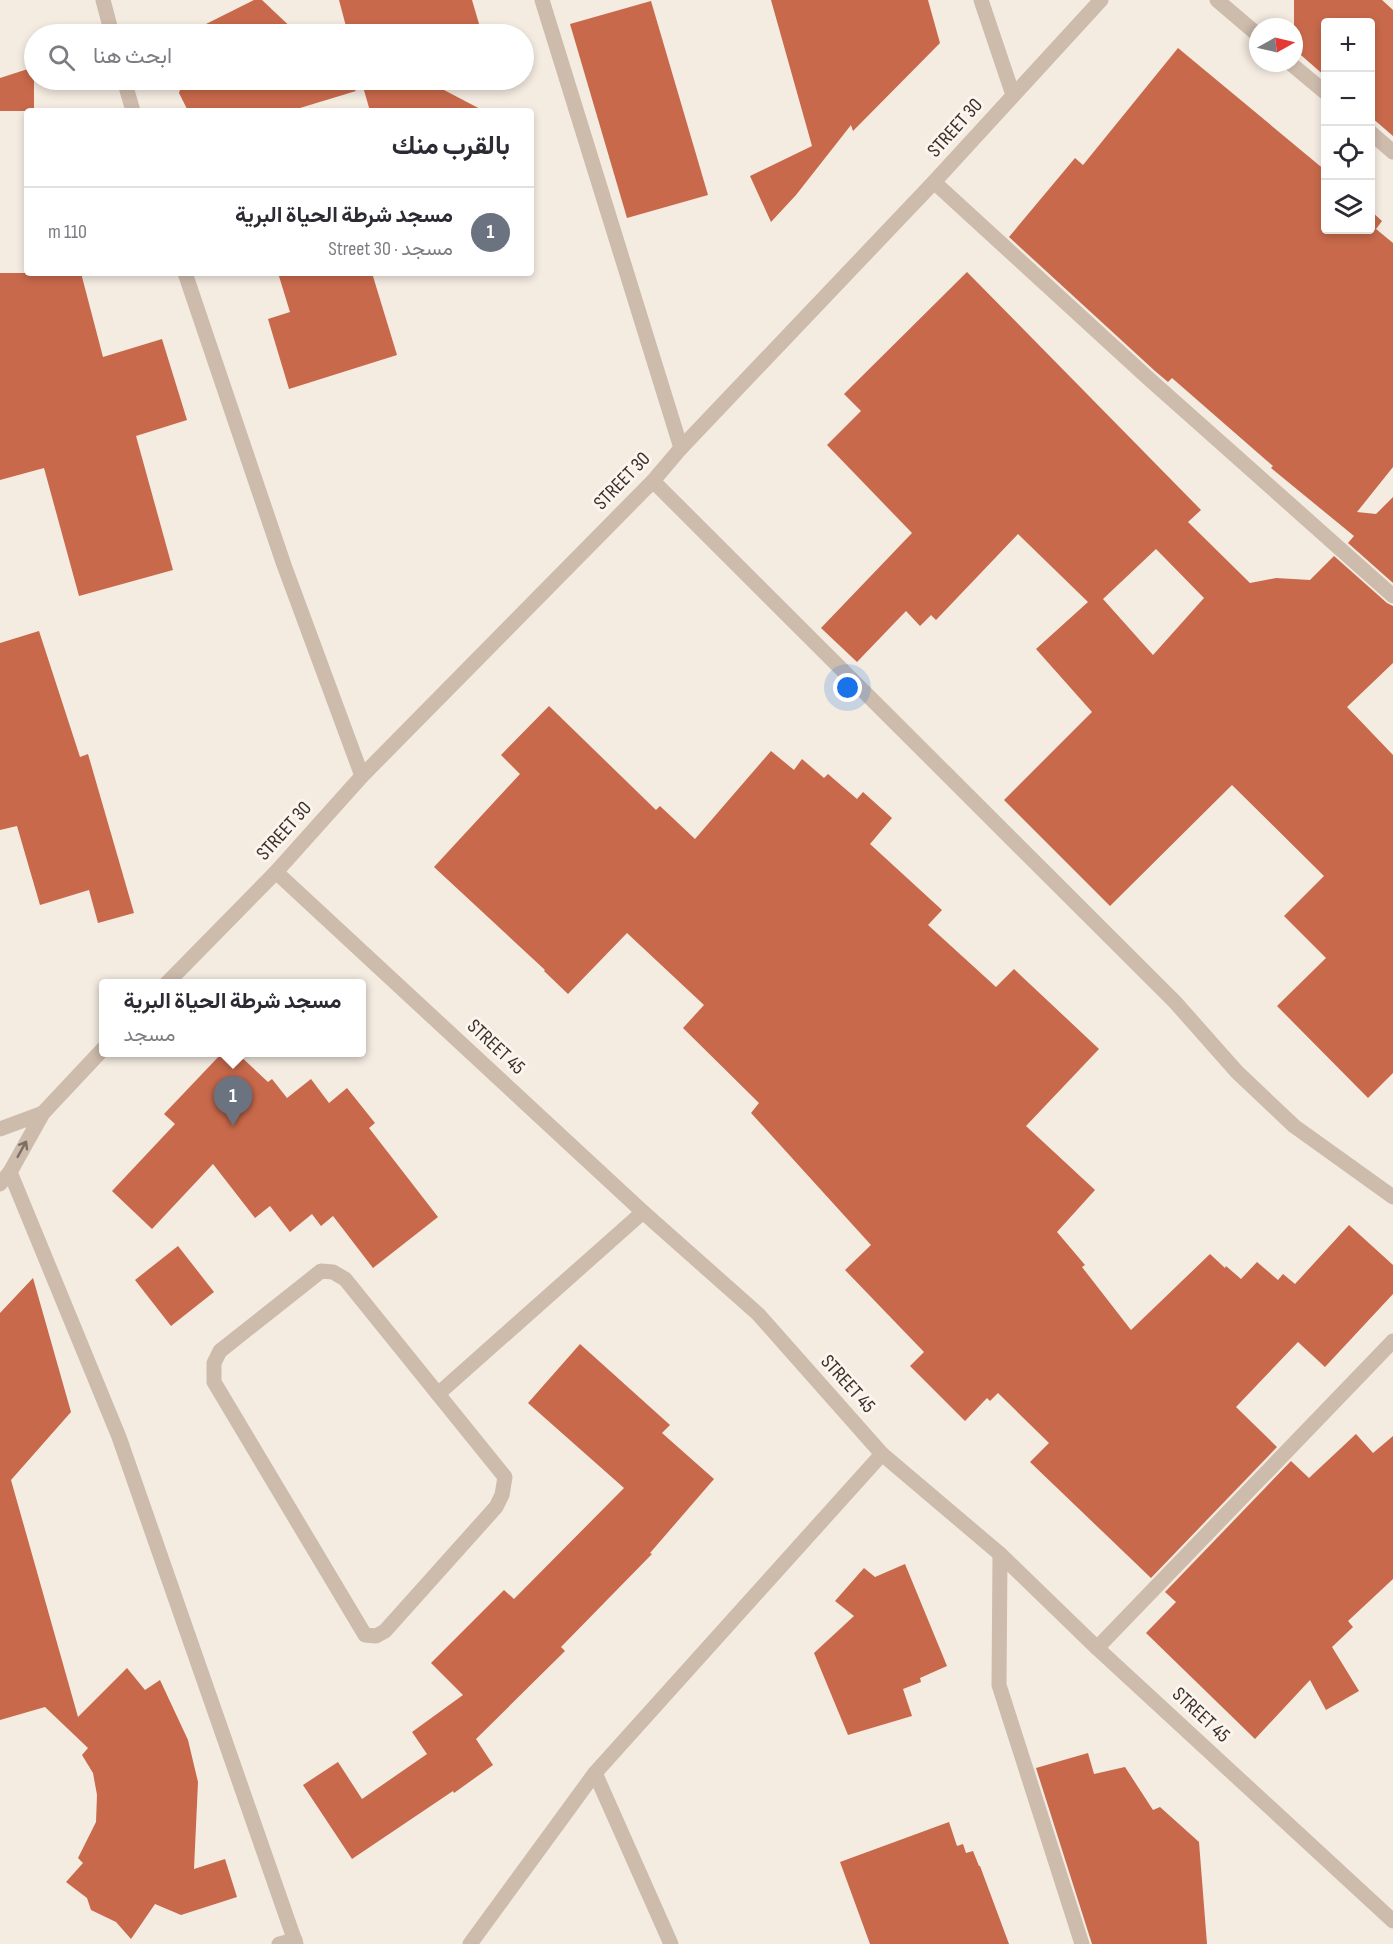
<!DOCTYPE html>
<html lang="ar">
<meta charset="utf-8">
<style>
:root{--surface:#fff;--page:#f7f7f7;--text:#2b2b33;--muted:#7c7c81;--line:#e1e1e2;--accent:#1f5a5e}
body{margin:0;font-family:"Sofia Sans Condensed",Vazirmatn,sans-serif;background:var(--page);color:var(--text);direction:rtl}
.controls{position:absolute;right:18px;top:18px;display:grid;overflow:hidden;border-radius:6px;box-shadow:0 3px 9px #0003}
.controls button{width:54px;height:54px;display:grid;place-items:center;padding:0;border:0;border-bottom:2px solid var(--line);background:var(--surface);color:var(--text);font:30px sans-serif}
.compass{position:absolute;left:1249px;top:18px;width:54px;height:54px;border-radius:50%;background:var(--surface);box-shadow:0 3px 9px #0003;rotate:82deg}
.you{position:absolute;left:848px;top:688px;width:21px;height:21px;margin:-15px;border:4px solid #fff;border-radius:50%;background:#1a73e8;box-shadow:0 0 0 9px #1a73e833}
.badge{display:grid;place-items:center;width:39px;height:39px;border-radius:50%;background:var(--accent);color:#fff;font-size:20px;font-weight:700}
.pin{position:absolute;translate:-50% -50px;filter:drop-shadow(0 2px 3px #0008)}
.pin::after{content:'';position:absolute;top:32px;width:21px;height:18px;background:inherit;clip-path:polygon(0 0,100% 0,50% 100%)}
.popup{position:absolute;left:99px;top:979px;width:267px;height:78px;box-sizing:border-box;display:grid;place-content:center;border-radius:6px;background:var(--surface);filter:drop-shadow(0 2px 4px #0005);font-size:20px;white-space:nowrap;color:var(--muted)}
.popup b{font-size:22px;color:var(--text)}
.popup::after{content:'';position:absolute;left:50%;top:100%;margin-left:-12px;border:12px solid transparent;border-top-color:var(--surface)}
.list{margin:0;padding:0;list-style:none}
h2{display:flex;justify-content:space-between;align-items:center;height:78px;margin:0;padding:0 24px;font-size:26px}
h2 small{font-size:20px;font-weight:400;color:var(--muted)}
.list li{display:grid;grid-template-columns:39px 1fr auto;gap:18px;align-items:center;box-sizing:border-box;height:90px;padding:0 24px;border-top:2px solid var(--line)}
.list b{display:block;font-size:22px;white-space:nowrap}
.list p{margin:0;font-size:20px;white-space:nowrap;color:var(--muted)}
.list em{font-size:20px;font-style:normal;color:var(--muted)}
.icon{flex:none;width:33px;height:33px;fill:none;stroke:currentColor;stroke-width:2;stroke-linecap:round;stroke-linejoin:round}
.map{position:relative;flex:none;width:1393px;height:1944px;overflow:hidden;direction:ltr}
.search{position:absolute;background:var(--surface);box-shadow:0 3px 9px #0003;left:24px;top:24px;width:510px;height:66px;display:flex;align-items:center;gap:15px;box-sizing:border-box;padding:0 21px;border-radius:33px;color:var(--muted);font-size:22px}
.panel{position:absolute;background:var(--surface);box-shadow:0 3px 9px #0003;left:24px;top:108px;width:510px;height:168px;border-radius:6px;direction:rtl}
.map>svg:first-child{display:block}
.building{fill:#c8694b;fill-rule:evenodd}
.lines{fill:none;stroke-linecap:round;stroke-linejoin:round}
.service{stroke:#cdbbac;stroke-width:15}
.minor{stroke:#cdbbac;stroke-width:15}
.tertiary{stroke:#cdbbac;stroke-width:15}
.oneway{stroke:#7d6f65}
.labels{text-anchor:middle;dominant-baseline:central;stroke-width:6;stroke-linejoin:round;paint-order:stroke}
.street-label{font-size:20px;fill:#3b302b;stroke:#fbf5ee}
</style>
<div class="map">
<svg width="1393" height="1944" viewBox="0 0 1393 1944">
<rect width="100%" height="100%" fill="#f4ebe1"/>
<g class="building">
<path d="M254,0H262L298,34H198L200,27Z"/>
<path d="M339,0H472L482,34H348Z"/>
<path d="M771,0H928L940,43L853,131L851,125L796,195L771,222L750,176L812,146Z"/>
<path d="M1294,0H1382L1393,10V136L1371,117V22H1326V77L1294,49Z"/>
<path d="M651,1L708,195L627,218L570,24Z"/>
<path d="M1178,48L1326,171V230H1371V211L1382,221L1376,229L1393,243V467L1357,512L1376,514L1393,497V583L1348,543L1354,536L1271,468L1273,466L1172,378L1168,382L1155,371L1009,237L1075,158L1083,165Z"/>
<path d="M34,67V111H0V78Z"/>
<path d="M183,80H344L356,91L290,111H188L179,93Z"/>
<path d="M361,80H425L484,111H370Z"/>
<path d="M967,272L1201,510L1188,522L1250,583L1276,578L1310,580L1334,556L1387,603L1393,606V663L1347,707L1393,755V1073L1368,1098L1277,1006L1326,958L1284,916L1324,876L1232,785L1110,906L1004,800L1092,712L1036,649L1088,602L1018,534L936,620L931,615L920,626L906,611L857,662L821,628L912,533L827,445L861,411L844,394ZM1156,549L1204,598L1153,655L1103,599Z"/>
<path d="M0,273H81L103,357L162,339L187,420L136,436L173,570L79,596L44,468L0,480Z"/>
<path d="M278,273H372L397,355L289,389L268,319L290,312Z"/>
<path d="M39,631L80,757L88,754L134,913L98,923L89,890L40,905L17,826L0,830V643Z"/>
<path d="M549,706L656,810L660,806L695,839L771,751L794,770L802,759L824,778L828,774L857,799L863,792L892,818L870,844L942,910L928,925L996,987L1014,969L1099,1049L1026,1126L1095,1190L1057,1232L1085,1265L1082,1267L1131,1330L1210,1254L1225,1268L1226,1266L1241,1279L1257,1262L1278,1280L1283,1274L1295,1284L1349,1225L1393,1265V1294L1325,1367L1298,1342L1236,1407L1277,1447L1151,1578L1030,1462L1049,1443L998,1393L990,1401L987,1398L965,1421L910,1366L924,1352L845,1270L871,1245L751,1113L759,1103L683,1028L704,1005L627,933L568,994L544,971L545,970L434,867L520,774L501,755Z"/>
<path d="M222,1053H237L268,1082L272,1079L287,1098L311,1079L329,1103L347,1088L375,1123L369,1128L438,1217L373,1268L333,1216L321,1226L312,1214L290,1232L270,1206L255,1218L213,1164L152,1229L112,1191L175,1124L164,1114Z"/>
<path d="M178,1246L214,1292L171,1326L135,1280Z"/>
<path d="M33,1278L71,1412L11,1480L78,1717L127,1668L145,1690L160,1680L188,1740L198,1782L194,1869L225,1859L237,1897L181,1915L155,1904L131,1939L116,1922L91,1910L87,1898L66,1882L83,1863L78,1858L96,1822L97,1795L93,1773L82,1755L88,1748L45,1707L0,1720V1313Z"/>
<path d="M580,1344L670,1425L662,1433L714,1479L650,1553L652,1554L561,1647L565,1651L476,1739L493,1765L454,1793L453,1791L352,1859L303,1785L338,1762L362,1799L427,1754L412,1732L463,1695L431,1663L504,1590L514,1599L624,1488L528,1403Z"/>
<path d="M1356,1434L1373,1453L1393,1436V1579L1348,1621L1353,1627L1332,1647L1359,1691L1326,1710L1310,1680L1255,1739L1146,1633L1176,1602L1165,1592L1291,1461L1309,1478Z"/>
<path d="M905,1564L947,1666L920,1678L921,1682L903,1689L912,1716L848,1735L814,1653L854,1616L835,1601L864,1568L875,1577Z"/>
<path d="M1088,1753L1094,1774L1125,1767L1153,1810L1160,1807L1199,1842L1207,1944H1092L1036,1768Z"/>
<path d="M949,1822L957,1846L963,1844L966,1853L973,1851L979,1866H980L1009,1944H870L840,1862Z"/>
</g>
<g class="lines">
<g class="service">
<path d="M321,1271L333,1272L345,1279L505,1477L502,1495L496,1507L385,1631L376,1636L365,1635L214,1382V1363L220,1351Z"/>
<path d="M438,1394L643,1212"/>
<path d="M279,1944L295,1940"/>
</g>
<g class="minor">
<path d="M103,0L112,34"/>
<path d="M542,0L681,448"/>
<path d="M981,0L1013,95"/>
<path d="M1217,0L1258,35"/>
<path d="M1290,63L1326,93"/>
<path d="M124,80L133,111"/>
<path d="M1370,132L1393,152"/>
<path d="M934,182L1148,378L1393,596"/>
<path d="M185,273L284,565L362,776"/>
<path d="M653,481L1175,1002L1237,1072L1294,1126L1393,1197"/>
<path d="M276,872L643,1212L758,1314L882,1454L1000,1554L1097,1648L1393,1921"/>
<path d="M10,1172L119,1437L296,1944"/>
<path d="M1000,1554L999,1685L1082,1944"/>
<path d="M1097,1648L1393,1341"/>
<path d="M595,1773L671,1944"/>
<path d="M470,1944L595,1773L882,1454"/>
</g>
<g class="tertiary">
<path d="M166,984L276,872L362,776L653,481L681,448L934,182L1101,0"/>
<path d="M0,1129L43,1113"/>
<path d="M0,1184L10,1172L43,1113L104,1048"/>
</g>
</g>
<defs><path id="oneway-shaft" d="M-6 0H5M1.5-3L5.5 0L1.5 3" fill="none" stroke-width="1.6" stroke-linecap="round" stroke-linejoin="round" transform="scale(1.5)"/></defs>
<use class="oneway" href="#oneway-shaft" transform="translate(22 1149) rotate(-61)"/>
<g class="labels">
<g class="street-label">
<text transform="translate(955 128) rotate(-48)">STREET 30</text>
<text transform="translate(622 481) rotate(-46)">STREET 30</text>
<text transform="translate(284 831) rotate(-48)">STREET 30</text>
<text transform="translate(496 1047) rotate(43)">STREET 45</text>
<text transform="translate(848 1384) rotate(48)">STREET 45</text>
<text transform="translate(1201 1715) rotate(43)">STREET 45</text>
</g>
</g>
</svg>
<div class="controls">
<button>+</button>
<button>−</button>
<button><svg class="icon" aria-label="locate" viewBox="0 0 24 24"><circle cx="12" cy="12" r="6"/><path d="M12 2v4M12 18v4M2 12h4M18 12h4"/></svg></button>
<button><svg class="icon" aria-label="layers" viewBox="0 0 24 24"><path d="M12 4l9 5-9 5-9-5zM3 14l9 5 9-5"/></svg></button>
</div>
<svg class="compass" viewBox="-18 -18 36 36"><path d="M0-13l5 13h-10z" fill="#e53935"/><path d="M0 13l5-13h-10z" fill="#7c7c81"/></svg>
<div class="you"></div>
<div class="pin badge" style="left:233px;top:1126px;background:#6b7280">1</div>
<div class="popup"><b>مسجد شرطة الحياة البرية</b>مسجد</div>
<div class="search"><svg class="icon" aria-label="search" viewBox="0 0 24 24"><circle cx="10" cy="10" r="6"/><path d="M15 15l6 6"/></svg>ابحث هنا</div>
<section class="panel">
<h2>بالقرب منك<small></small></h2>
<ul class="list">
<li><span class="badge" style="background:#6b7280">1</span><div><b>مسجد شرطة الحياة البرية</b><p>مسجد · Street 30</p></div><em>110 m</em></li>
</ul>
</section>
</div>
